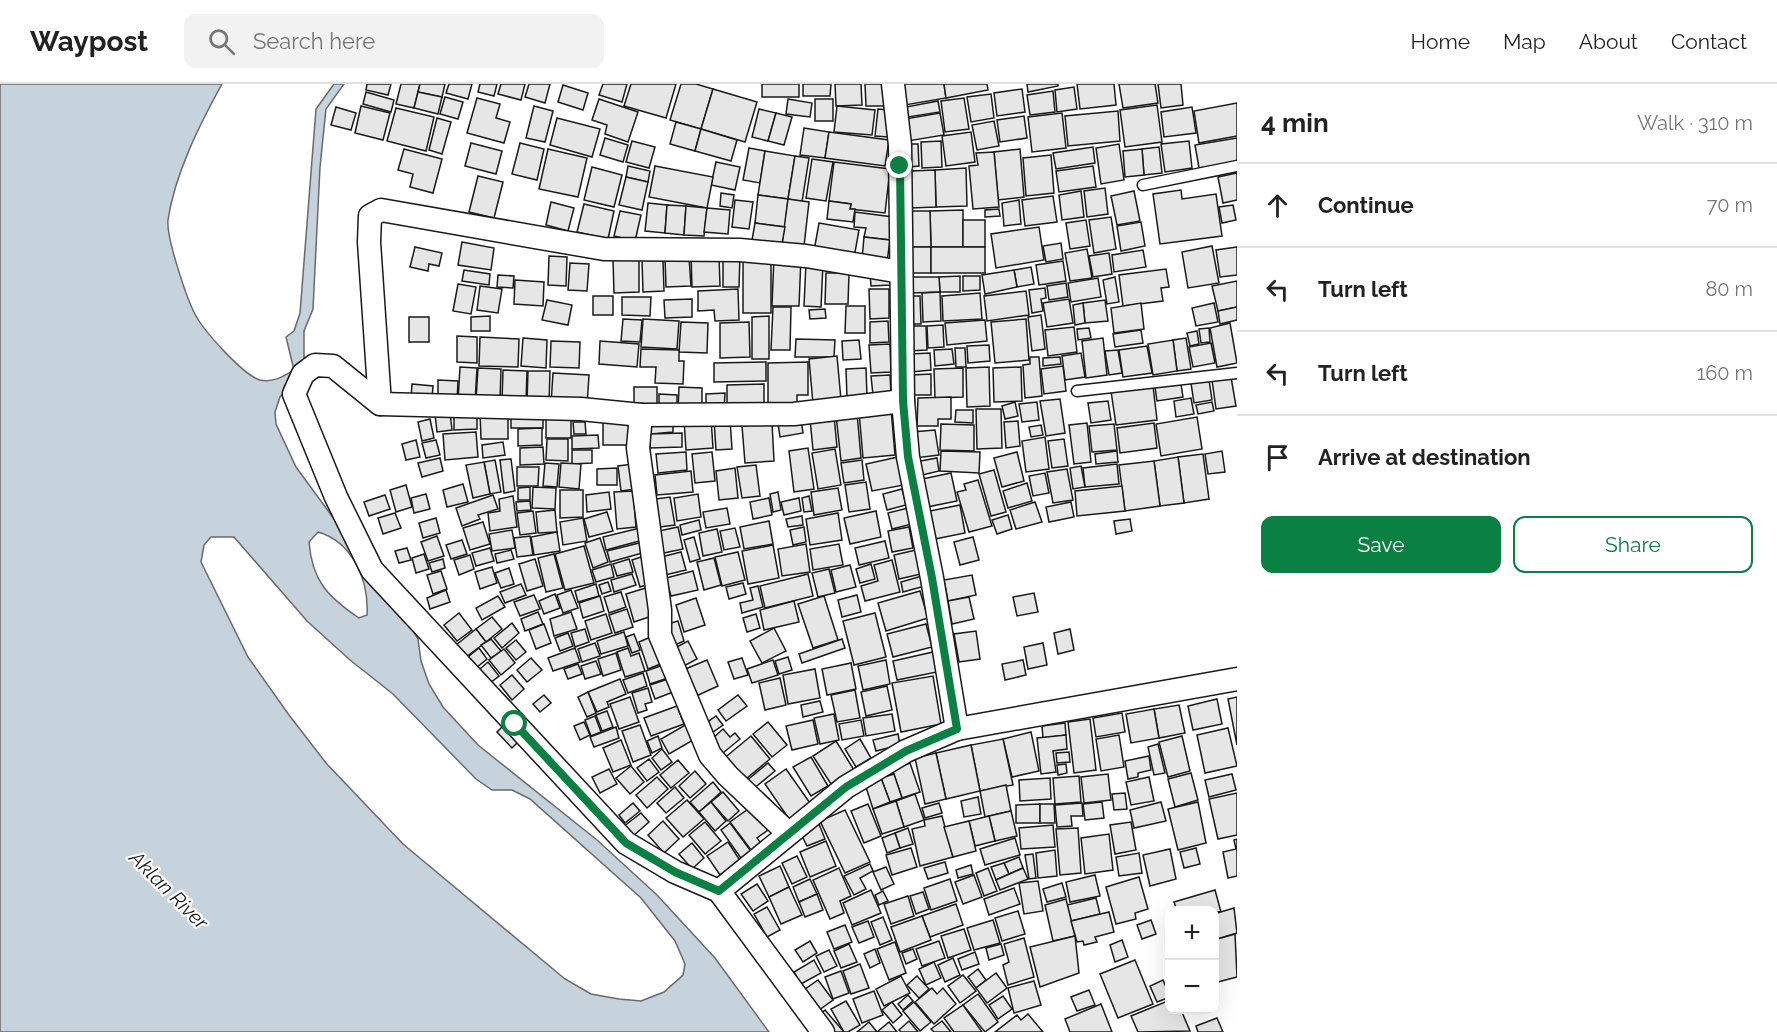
<!DOCTYPE html>
<meta charset="utf-8">
<style>
:root{--surface:#fff;--page:#f2f2f2;--text:#222;--muted:#767676;--line:#e0e0e0;--accent:#0b8043}
body{margin:0;font-family:Raleway,sans-serif;background:var(--page);color:var(--text)}
.controls{position:absolute;right:18px;bottom:18px;display:grid;overflow:hidden;border-radius:12px;box-shadow:0 6px 24px #0002}
.controls button{width:54px;height:54px;display:grid;place-items:center;padding:0;border:0;border-bottom:2px solid var(--line);background:var(--surface);color:var(--text);font:30px sans-serif}
.stop{position:absolute;width:18px;height:18px;margin:-14px;border:4px solid #0b8043;border-radius:50%;background:#fff}
.stop.end{background:#0b8043;border-color:#fff;box-shadow:0 2px 6px #0008}
.list{margin:0;padding:0;list-style:none}
h2{display:flex;justify-content:space-between;align-items:center;height:78px;margin:0;padding:0 24px;font-size:26px}
h2 small{font-size:20px;font-weight:400;color:var(--muted)}
.list li{display:grid;grid-template-columns:39px 1fr auto;gap:18px;align-items:center;box-sizing:border-box;height:84px;padding:0 24px;border-top:2px solid var(--line)}
.list b{display:block;font-size:22px;white-space:nowrap}
.list em{font-size:20px;font-style:normal;color:var(--muted)}
.actions{display:flex;gap:12px;padding:18px 24px}
.actions a{flex:1;padding:14px 0;border:2px solid var(--accent);border-radius:12px;text-align:center;font-size:21px;color:var(--accent)}
.actions .main{background:var(--accent);color:#fff}
.icon{flex:none;width:33px;height:33px;fill:none;stroke:currentColor;stroke-width:2;stroke-linecap:round;stroke-linejoin:round}
.map{position:relative;flex:none;width:1237px;height:948px;overflow:hidden}
header{display:flex;align-items:center;gap:36px;box-sizing:border-box;height:84px;padding:0 30px;background:var(--surface);border-bottom:2px solid var(--line)}
header strong{font-size:28px}
nav{display:flex;gap:33px;margin-inline-start:auto;font-size:21px}
.search{width:420px;height:54px;background:var(--page);display:flex;align-items:center;gap:15px;box-sizing:border-box;padding:0 21px;border-radius:12px;color:var(--muted);font-size:22px}
main{display:flex}
aside{flex:1;background:var(--surface)}
.map>svg:first-child{display:block}
.water{fill:#c6d2dc;stroke:#6a6a6a;stroke-width:1.5;fill-rule:evenodd}
.building{fill:#e6e6e6;stroke:#1a1a1a;stroke-width:1.5}
.lines{fill:none;stroke-linecap:round;stroke-linejoin:round}
.lane-casing{stroke:#1a1a1a;stroke-width:13}
.street-casing{stroke:#1a1a1a;stroke-width:25}
.lane{stroke:#fff;stroke-width:10}
.street{stroke:#fff;stroke-width:22}
.route{stroke:#0b8043;stroke-width:8}
.labels{text-anchor:middle;dominant-baseline:central;stroke-width:4.5;stroke-linejoin:round;paint-order:stroke}
.water-label{font-size:20px;font-style:italic;fill:#1a1a1a;stroke:#fff}
</style>
<header>
<strong>Waypost</strong>
<div class="search"><svg class="icon" aria-label="search" viewBox="0 0 24 24"><circle cx="10" cy="10" r="6"/><path d="M15 15l6 6"/></svg>Search here</div>
<nav><a>Home</a><a>Map</a><a>About</a><a>Contact</a></nav>
</header>
<main>
<div class="map">
<svg width="1237" height="948" viewBox="0 0 1237 948">
<rect width="100%" height="100%" fill="#fff"/>
<path class="water" d="M0,0H222C200,40 175,89 168,136C166,153 187,216 196,232C205,248 243,291 260,296C273,299 284,292 294,286L286,253L294,247L300,229L316,25L334,0H344L326,25L320,83L313,225L304,247V286L280,313L275,328L276,340L296,383L402,528L418,555L421,577L429,600L443,623L478,661L597,756L657,811L715,874L769,948H0ZM318,448C353,458 369,497 367,531L359,534C328,513 312,497 309,458ZM211,453H234L307,537L350,576L393,610L476,695L492,706H512L530,715L641,814L675,857L685,880L683,891L664,908L641,917L619,915L591,910L565,895L403,760L326,679L289,631L248,573L201,478L204,461Z"/>
<g class="building">
<path d="M367,0H391L388,11L366,6Z"/>
<path d="M401,0H420L414,24L396,20Z"/>
<path d="M420,0H445L442,13L418,8Z"/>
<path d="M449,0H472L468,15L446,9Z"/>
<path d="M480,0H497L494,12L478,8Z"/>
<path d="M501,0H525L521,16L498,10Z"/>
<path d="M529,0H550L545,19L525,13Z"/>
<path d="M603,0H627L622,18L599,11Z"/>
<path d="M631,0H676L666,34L624,22Z"/>
<path d="M681,0H696L713,5L701,45L670,36Z"/>
<rect x="762" y="0" width="37" height="13"/>
<path d="M803,0H831L830,12H803Z"/>
<path d="M835,0H861L862,21L836,22Z"/>
<path d="M865,0H886V22H866Z"/>
<path d="M902,0H944L946,14L905,21Z"/>
<path d="M944,0H987L988,6L946,14Z"/>
<path d="M1027,0H1058V2L1028,8Z"/>
<path d="M1077,0H1114L1116,21L1080,25Z"/>
<path d="M1119,0H1155L1158,19L1123,24Z"/>
<path d="M1158,0H1181L1183,21L1161,24Z"/>
<path d="M563,1L588,9L583,26L558,18Z"/>
<path d="M1074,3L1077,25L1057,28L1055,6Z"/>
<path d="M713,5L757,18L745,58L701,45Z"/>
<path d="M1022,5L1025,28L997,32L994,9Z"/>
<path d="M1053,7L1055,28L1030,31L1027,11Z"/>
<path d="M366,8L394,16L391,28L363,20Z"/>
<path d="M418,8L442,13L438,30L414,24Z"/>
<path d="M991,10L994,34L971,38L967,13Z"/>
<path d="M445,13L463,18L458,35L440,30Z"/>
<path d="M477,14L500,20L496,34L510,38L504,59L467,49Z"/>
<path d="M964,14L969,45L945,48L941,17Z"/>
<path d="M599,15L638,28L628,58L605,50L607,41L592,36Z"/>
<path d="M788,15L812,19L810,33L786,30Z"/>
<rect x="815" y="15" width="18" height="22"/>
<path d="M938,17L940,28L908,33L906,23Z"/>
<path d="M1237,19V52L1199,59L1194,27Z"/>
<path d="M1157,21L1162,58L1125,63L1120,26Z"/>
<path d="M361,22L390,29L383,56L355,49Z"/>
<path d="M534,22L553,27L545,58L526,54Z"/>
<path d="M837,22L875,26L872,51L834,48Z"/>
<path d="M336,23L356,29L351,46L331,41Z"/>
<path d="M1192,23L1196,49L1164,53L1161,28Z"/>
<path d="M396,24L434,33L426,67L387,57Z"/>
<path d="M759,25L776,29L768,57L752,53Z"/>
<path d="M878,25L889,26L888,53L875,52Z"/>
<path d="M1118,27L1120,57L1068,62L1065,32Z"/>
<path d="M776,29L792,33L784,61L768,57Z"/>
<path d="M940,29L944,51L908,57L905,35Z"/>
<path d="M1062,29L1066,64L1032,68L1028,33Z"/>
<path d="M1024,32L1027,54L1000,58L997,36Z"/>
<path d="M437,34L451,38L442,70L429,66Z"/>
<path d="M557,34L600,45L592,73L550,61Z"/>
<path d="M994,37L999,62L977,66L972,41Z"/>
<path d="M676,38L701,45L695,67L670,60Z"/>
<path d="M804,44L829,48L825,74L800,71Z"/>
<path d="M701,45L737,56L731,77L695,67Z"/>
<path d="M829,48L889,56L885,82L825,74Z"/>
<path d="M971,48L975,78L946,82L942,52Z"/>
<path d="M605,54L628,61L623,78L600,71Z"/>
<path d="M1237,54V78L1199,84L1195,61Z"/>
<path d="M632,57L655,63L649,84L626,78Z"/>
<path d="M941,57L942,83L922,84L921,58Z"/>
<path d="M1189,57L1192,84L1165,88L1161,60Z"/>
<path d="M471,59L502,67L496,90L465,82Z"/>
<path d="M520,59L544,65L537,96L512,90Z"/>
<path d="M907,60H918L919,82L909,83Z"/>
<path d="M1119,60L1124,96L1101,100L1096,64Z"/>
<path d="M1093,63L1095,79L1056,85L1053,69Z"/>
<path d="M1159,63L1162,89L1144,91L1142,65Z"/>
<path d="M749,64L765,67L760,99L743,96Z"/>
<path d="M404,65L442,75L433,109L410,103L413,90L398,86Z"/>
<path d="M548,65L587,74L578,113L539,105Z"/>
<path d="M1020,65L1024,113L998,116L994,68Z"/>
<path d="M1142,65L1144,91L1125,93L1123,67Z"/>
<path d="M765,67L795,72L788,115L758,111Z"/>
<path d="M994,68L999,123L973,125L969,82L978,81L976,69Z"/>
<path d="M1051,71L1054,109L1026,112L1023,74Z"/>
<path d="M795,72L809,74L802,118L788,115Z"/>
<path d="M812,75L833,78L826,117L806,114Z"/>
<path d="M716,78L740,83L735,106L711,101Z"/>
<path d="M834,78L890,85L885,129L850,125L851,120L829,117Z"/>
<path d="M628,82L650,87L648,98L626,93Z"/>
<path d="M655,82L713,93L707,124L649,113Z"/>
<path d="M1093,82L1096,103L1059,108L1056,87Z"/>
<path d="M592,83L622,91L614,123L584,116Z"/>
<path d="M966,84L967,122L936,123L935,86Z"/>
<path d="M935,86L936,123L911,124L910,87Z"/>
<path d="M1237,89V116L1223,119L1218,93Z"/>
<path d="M478,92L503,98L494,134L469,128Z"/>
<path d="M626,93L648,98L642,126L619,121Z"/>
<path d="M1105,104L1108,130L1087,133L1084,107Z"/>
<path d="M1181,106L1182,115L1216,110L1222,152L1160,160L1153,110Z"/>
<path d="M1081,107L1084,133L1062,136L1059,111Z"/>
<path d="M1134,107L1140,137L1117,141L1111,112Z"/>
<path d="M721,109L734,111L732,124L720,122Z"/>
<path d="M758,111L788,115L785,143L755,139Z"/>
<path d="M1053,112L1057,138L1025,142L1022,116Z"/>
<path d="M788,115L809,118L804,162L782,160Z"/>
<path d="M735,116L753,118L749,145L732,143Z"/>
<path d="M1019,116L1021,140L1004,142L1002,119Z"/>
<path d="M829,117L851,120L850,125H855L853,138L827,135Z"/>
<path d="M551,118L574,124L568,147L546,141Z"/>
<path d="M648,119L667,121L665,149L645,147Z"/>
<path d="M584,120L614,127L608,155L577,148Z"/>
<path d="M667,121L686,122L684,151L665,149Z"/>
<path d="M1233,121L1236,136L1222,139L1219,123Z"/>
<path d="M686,122L707,124L704,152L684,151Z"/>
<path d="M707,124L730,126L728,150L704,148Z"/>
<path d="M999,125L1000,132L985,133V126Z"/>
<path d="M963,126V163H931L930,127Z"/>
<path d="M620,127L641,131L635,157L614,152Z"/>
<path d="M904,127H930L931,163H904Z"/>
<path d="M855,128L893,133L890,156L864,153L866,144L854,143Z"/>
<path d="M1111,133L1116,165L1094,169L1089,136Z"/>
<rect x="963" y="136" width="22" height="27"/>
<path d="M1086,136L1090,162L1070,165L1066,139Z"/>
<path d="M1141,138L1145,162L1121,167L1117,142Z"/>
<path d="M755,139L785,143L782,160L752,156Z"/>
<path d="M819,139L859,146L854,174L814,167Z"/>
<path d="M1039,143L1044,176L996,184L991,150Z"/>
<path d="M864,153L890,156L887,178L862,175Z"/>
<path d="M462,158L494,164L491,186L458,181Z"/>
<path d="M1061,159L1063,175L1046,178L1043,162Z"/>
<path d="M1212,162L1219,199L1188,204L1182,168Z"/>
<path d="M415,163L442,169L439,182L429,180L428,187L410,183Z"/>
<rect x="904" y="163" width="27" height="26"/>
<rect x="931" y="163" width="54" height="26"/>
<path d="M1237,163V191L1220,193L1216,166Z"/>
<path d="M1087,165L1092,194L1070,197L1065,169Z"/>
<path d="M1143,166L1146,183L1114,188L1112,171Z"/>
<rect x="743" y="169" width="28" height="60"/>
<path d="M1109,169L1112,190L1093,193L1089,172Z"/>
<path d="M719,170L720,202L692,203L691,171Z"/>
<path d="M723,171H740L739,203H723Z"/>
<path d="M549,172L567,173L566,202L548,201Z"/>
<path d="M774,172L801,173L799,222H772Z"/>
<path d="M689,173L691,202L666,203L665,174Z"/>
<path d="M663,175L664,207L643,208L642,176Z"/>
<path d="M613,176H639V208L614,209Z"/>
<path d="M1063,177L1066,197L1039,201L1036,181Z"/>
<path d="M570,179L589,180L587,207L568,206Z"/>
<path d="M806,179L823,180L821,223L804,222Z"/>
<path d="M1031,183L1034,200L1017,203L1014,186Z"/>
<path d="M1166,185L1169,203L1161,204L1163,217L1123,222L1119,191Z"/>
<path d="M464,186L490,190L489,201L462,197Z"/>
<path d="M1014,186L1017,203L985,210L982,191Z"/>
<path d="M826,189H849L848,220H825Z"/>
<path d="M890,189L891,201L871,202L870,190Z"/>
<path d="M498,191L514,192L513,204L497,203Z"/>
<path d="M960,192V208H940L939,193Z"/>
<path d="M963,192H980V206L963,207Z"/>
<path d="M909,193H939L940,208L910,209Z"/>
<path d="M1115,193L1119,218L1107,220L1103,196Z"/>
<path d="M1098,194L1101,213L1071,218L1068,199Z"/>
<path d="M515,196L544,198L543,222L514,220Z"/>
<path d="M1237,197V223L1218,227L1212,202Z"/>
<path d="M1066,199L1068,213L1049,216L1047,202Z"/>
<path d="M458,200L476,203L471,230L453,227Z"/>
<path d="M480,202L502,205L498,229L477,226Z"/>
<path d="M1045,204L1046,214L1041,215L1043,227L1032,229L1029,206Z"/>
<path d="M738,205L739,236L715,237L714,226L698,227V207Z"/>
<path d="M869,205H889V234L870,235Z"/>
<path d="M1026,207L1029,231L987,237L984,212Z"/>
<path d="M940,208L941,237L923,238L922,209Z"/>
<path d="M980,209L982,235L943,237L942,212Z"/>
<rect x="593" y="212" width="20" height="19"/>
<path d="M907,212H920L921,240H907Z"/>
<path d="M622,213H651L650,232L622,231Z"/>
<path d="M692,215V233L665,234L664,216Z"/>
<path d="M1069,215L1073,239L1047,243L1043,219Z"/>
<path d="M547,216L572,221L568,241L542,236Z"/>
<path d="M1105,216L1108,237L1085,239L1083,219Z"/>
<path d="M1083,219L1085,239L1075,241L1073,221Z"/>
<path d="M1141,219L1144,245L1114,249L1111,224Z"/>
<path d="M1214,219L1218,238L1196,242L1192,224Z"/>
<path d="M846,222H865V249H845Z"/>
<path d="M773,223H791L790,266H771Z"/>
<path d="M1237,223V236L1220,240L1218,227Z"/>
<path d="M825,225L826,234L810,235L809,226Z"/>
<path d="M1041,231L1045,265L1032,267L1028,233Z"/>
<path d="M490,232V247H471V233Z"/>
<path d="M769,232V275H752V233Z"/>
<rect x="409" y="233" width="20" height="25"/>
<path d="M623,235L642,236L640,258L621,257Z"/>
<path d="M643,235L679,237L677,265L641,263Z"/>
<path d="M1026,235L1029,276L995,279L991,238Z"/>
<path d="M985,236L987,257L947,261L945,239Z"/>
<path d="M888,237L889,258L870,259V238Z"/>
<path d="M681,238L708,239L707,269L679,268Z"/>
<path d="M749,238L750,273L720,274V239Z"/>
<path d="M1230,239L1237,279L1217,283L1210,244Z"/>
<path d="M943,241L944,263L928,264L927,242Z"/>
<path d="M907,242H926L927,266L908,267Z"/>
<path d="M1074,243L1077,268L1048,272L1045,246Z"/>
<path d="M1089,244L1091,254L1078,256L1077,245Z"/>
<path d="M1209,244L1210,258L1201,259L1199,245Z"/>
<path d="M1141,246L1143,259L1115,263L1113,250Z"/>
<path d="M1197,247L1199,260L1190,262L1187,249Z"/>
<path d="M457,252L477,253V279L457,278Z"/>
<path d="M480,253L519,255L518,283L479,282Z"/>
<path d="M523,254L547,256L546,284L521,282Z"/>
<path d="M1103,254L1107,291L1086,294L1082,257Z"/>
<path d="M1186,254L1191,285L1177,287L1173,256Z"/>
<path d="M796,255L835,256L834,273H795Z"/>
<path d="M859,256L861,275L843,276L842,257Z"/>
<path d="M1173,256L1177,287L1153,291L1148,260Z"/>
<path d="M551,257L580,258L579,284L550,283Z"/>
<path d="M600,257L639,260L637,283L599,280Z"/>
<path d="M1211,259L1215,279L1193,283L1189,263Z"/>
<path d="M890,260L891,288L871,289L869,261Z"/>
<path d="M989,261L990,277L968,279L967,262Z"/>
<path d="M1147,262L1152,289L1123,293L1119,266Z"/>
<path d="M955,264H965L966,283H956Z"/>
<path d="M641,265L679,266V277H684L683,300L655,299L656,283H640Z"/>
<path d="M952,265L954,280L935,282L934,266Z"/>
<path d="M1118,266L1122,289L1109,291L1105,267Z"/>
<path d="M930,269L931,286L911,288L910,270Z"/>
<path d="M1081,269L1085,293L1065,296L1062,272Z"/>
<path d="M837,272L841,316L813,320L809,275Z"/>
<path d="M1030,273H1039L1042,312L1025,314L1023,281L1030,280Z"/>
<path d="M1060,273L1061,280L1043,282V274Z"/>
<path d="M766,278V297L714,298V279Z"/>
<path d="M808,278V311H797V323L768,324V279Z"/>
<path d="M1063,282L1066,307L1044,310L1041,285Z"/>
<path d="M460,283L477,284L475,318L458,317Z"/>
<path d="M989,283L990,322L967,323L966,284Z"/>
<path d="M1021,283L1022,317L994,318L993,284Z"/>
<path d="M478,284L501,285L500,317L476,316Z"/>
<path d="M866,284L867,312L847,314L846,285Z"/>
<path d="M963,284V313L935,314L934,285Z"/>
<path d="M503,286L527,287L526,318L502,317Z"/>
<path d="M528,287H550L549,319L527,318Z"/>
<path d="M553,289L589,291L587,322L551,320Z"/>
<path d="M931,290V311H912V291Z"/>
<path d="M890,291L891,310L873,311L871,292Z"/>
<path d="M1231,293L1236,322L1216,325L1212,296Z"/>
<path d="M438,296L458,297L457,317H438Z"/>
<path d="M1209,296L1212,316L1194,319L1191,299Z"/>
<path d="M412,300L433,302L432,316L411,315Z"/>
<path d="M764,300V325L727,326V301Z"/>
<path d="M1181,300L1183,313L1157,317L1155,303Z"/>
<path d="M1153,302L1157,336L1116,341L1111,307Z"/>
<path d="M634,303H657V325L634,324Z"/>
<path d="M679,303L702,304V327L678,326Z"/>
<path d="M725,309L724,326H706V310Z"/>
<path d="M659,310L677,311V325L659,324Z"/>
<path d="M951,313V335H938V342H917L918,314Z"/>
<path d="M1191,314L1194,330L1176,333L1174,317Z"/>
<path d="M1060,315L1065,349L1046,352L1040,317Z"/>
<path d="M1108,317L1111,336L1091,339L1088,319Z"/>
<path d="M1015,318L1018,332L1005,335L1002,322Z"/>
<path d="M1037,318L1039,336L1022,338L1019,320Z"/>
<path d="M1212,318L1214,327L1198,330L1196,321Z"/>
<path d="M891,325L895,371L863,374L859,328Z"/>
<path d="M976,325H1001L1002,364L977,365Z"/>
<path d="M956,326H973V339L955,338Z"/>
<path d="M450,328L452,346L437,348L435,330Z"/>
<path d="M508,328V355H481L480,329Z"/>
<path d="M543,328V344H511V329Z"/>
<rect x="546" y="328" width="25" height="26"/>
<path d="M454,329H477V345L454,346Z"/>
<path d="M857,329L861,374L841,377L836,331Z"/>
<path d="M834,332L837,363L813,366L810,335Z"/>
<path d="M1197,333L1202,365L1161,372L1156,340Z"/>
<path d="M711,334L713,364L686,366L684,336Z"/>
<path d="M430,335L434,354L422,357L418,338Z"/>
<path d="M673,335V348L651,350V336Z"/>
<path d="M730,335L732,365L716,366L714,336Z"/>
<path d="M801,335L803,349L780,353L778,339Z"/>
<path d="M603,337H631L630,361H603Z"/>
<path d="M1018,337L1020,362L1006,364L1004,338Z"/>
<path d="M573,338H585L586,350H574Z"/>
<path d="M772,339L774,377L745,379L742,342Z"/>
<path d="M1087,339L1091,378L1074,380L1069,341Z"/>
<path d="M1154,339L1157,364L1120,369L1117,344Z"/>
<path d="M941,340L974,341V367L940,366Z"/>
<path d="M1114,340L1117,366L1092,368L1089,342Z"/>
<path d="M1041,341L1043,351L1031,353L1029,343Z"/>
<path d="M542,344V361L518,362V345Z"/>
<path d="M935,346L939,371L915,374L912,348Z"/>
<path d="M476,348L478,373L445,376L443,350Z"/>
<path d="M682,349V363L650,364V350Z"/>
<path d="M598,351L599,364L572,365V352Z"/>
<path d="M1045,353L1049,385L1026,388L1022,357Z"/>
<path d="M547,355H568V377L546,376Z"/>
<path d="M1064,355L1068,382L1052,384L1048,357Z"/>
<path d="M416,356L420,373L406,376L402,360Z"/>
<path d="M436,356L440,371L426,374L422,359Z"/>
<path d="M503,358L505,371L483,374L482,361Z"/>
<path d="M543,363L544,380L520,381V364Z"/>
<path d="M808,364L814,405L794,408L789,367Z"/>
<path d="M835,365L841,401L818,405L812,369Z"/>
<path d="M572,366H592V379L572,380Z"/>
<path d="M941,367L980,368L979,389L940,387Z"/>
<path d="M1117,367L1118,378L1096,380L1095,370Z"/>
<path d="M1222,367L1225,388L1208,390L1205,370Z"/>
<path d="M686,368L687,386L658,389L656,370Z"/>
<path d="M712,368L715,397L695,399L692,370Z"/>
<path d="M1017,368L1024,397L1002,403L994,374Z"/>
<path d="M1203,370L1209,415L1184,419L1178,373Z"/>
<path d="M898,373L904,401L872,407L866,380Z"/>
<path d="M1178,373L1184,419L1160,422L1154,377Z"/>
<path d="M440,374L443,387L422,393L418,379Z"/>
<path d="M937,374L939,387L918,392L915,378Z"/>
<path d="M511,375L515,407L504,409L500,376Z"/>
<path d="M495,376L501,408L490,410L484,378Z"/>
<path d="M862,376L864,396L844,399L841,379Z"/>
<path d="M1154,377L1160,422L1125,427L1119,381Z"/>
<path d="M484,378L490,410L473,414L466,381Z"/>
<path d="M545,379L559,380L557,403L543,402Z"/>
<path d="M561,379L581,380L579,405L559,403Z"/>
<path d="M633,380L636,405L621,407L618,382Z"/>
<path d="M1117,380L1119,400L1085,403L1083,384Z"/>
<path d="M756,381L760,412L742,414L737,383Z"/>
<path d="M1081,382L1085,403L1073,405L1070,384Z"/>
<path d="M517,383H539L538,402H517Z"/>
<path d="M617,384V401H597V385Z"/>
<path d="M735,384L738,414L719,416L716,387Z"/>
<path d="M1067,385L1073,416L1053,419L1047,388Z"/>
<path d="M994,386L1006,428L991,432L979,390Z"/>
<path d="M691,387L693,408L657,411L655,391Z"/>
<path d="M951,389L957,417L927,423L922,395Z"/>
<path d="M1045,389L1049,409L1033,412L1029,392Z"/>
<path d="M978,396L992,442L969,448L957,408L966,406L964,400Z"/>
<path d="M866,398L870,425L849,428L845,401Z"/>
<path d="M1027,399L1032,417L1008,424L1003,407Z"/>
<path d="M463,400L468,418L447,423L443,406Z"/>
<path d="M406,401L412,423L396,428L390,406Z"/>
<path d="M1122,402L1125,427L1077,432L1075,407Z"/>
<path d="M530,403V416H518V404Z"/>
<path d="M533,403L556,404L555,425L532,424Z"/>
<path d="M838,404L842,426L814,431L811,408Z"/>
<path d="M902,405L906,421L887,426L883,410Z"/>
<path d="M560,406H583V433L560,434Z"/>
<path d="M633,407L636,443L617,445L614,408Z"/>
<path d="M609,408L611,425L587,428L586,411Z"/>
<path d="M778,408L781,426L773,428L770,410Z"/>
<path d="M426,410L430,425L414,429L411,414Z"/>
<path d="M698,410L701,433L677,437L674,414Z"/>
<path d="M385,411L390,425L369,432L364,418Z"/>
<path d="M493,411L498,425L478,431L480,435L462,442L456,424Z"/>
<path d="M513,412L517,443L490,447L488,429L500,427L499,415Z"/>
<path d="M809,412L812,427L804,428L802,414Z"/>
<path d="M670,413L675,441L660,443L659,436L652,437L649,416Z"/>
<path d="M769,414L772,431L753,435L750,418Z"/>
<path d="M799,414L801,427L784,431L781,418Z"/>
<path d="M530,417L531,426L517,427L516,418Z"/>
<path d="M1035,418L1042,438L1016,445L1010,426Z"/>
<path d="M1071,418L1074,433L1049,438L1046,423Z"/>
<path d="M960,421L965,449L930,456L925,428Z"/>
<path d="M727,424L730,440L706,444L703,428Z"/>
<path d="M908,424L912,440L892,445L888,429Z"/>
<path d="M555,426L557,448L538,449L536,428Z"/>
<path d="M533,427L536,449L520,451L517,429Z"/>
<path d="M876,427L881,453L850,460L844,434Z"/>
<path d="M607,428L613,447L589,453L584,435Z"/>
<path d="M395,429L401,444L383,450L378,434Z"/>
<path d="M838,429L842,456L810,461L806,435Z"/>
<path d="M1008,431L1012,445L997,450L992,436Z"/>
<path d="M802,432L803,441L788,443L786,435Z"/>
<path d="M436,434L440,449L423,454L419,439Z"/>
<path d="M583,434L587,457L563,461L560,438Z"/>
<path d="M1130,435L1132,447L1116,450L1114,437Z"/>
<path d="M699,436L701,446L682,451L680,441Z"/>
<path d="M769,437L773,460L744,465L740,443Z"/>
<path d="M483,438L490,460L470,466L463,444Z"/>
<path d="M678,443L683,465L659,470L654,448Z"/>
<path d="M804,443L806,458L793,461L790,446Z"/>
<path d="M909,443L913,464L892,468L888,447Z"/>
<path d="M640,444L643,456L606,466L603,453Z"/>
<path d="M735,444L740,463L724,466L720,447Z"/>
<path d="M717,445L722,468L703,472L699,449Z"/>
<path d="M512,446L515,464L492,467L489,450Z"/>
<path d="M557,448L560,467L534,471L531,453Z"/>
<path d="M437,452L444,472L428,477L421,458Z"/>
<path d="M530,452L533,471L517,473L514,454Z"/>
<path d="M694,453L700,475L690,478L684,456Z"/>
<path d="M973,453L979,476L960,481L954,458Z"/>
<path d="M600,454L608,478L593,484L585,459Z"/>
<path d="M462,456L467,470L451,475L446,461Z"/>
<path d="M885,457L889,474L859,481L855,464Z"/>
<path d="M643,458L646,468L610,478L607,467Z"/>
<path d="M806,460L810,488L782,492L778,465Z"/>
<path d="M839,460L843,481L813,486L810,465Z"/>
<path d="M773,461L779,494L748,500L742,467Z"/>
<path d="M584,462L594,499L565,506L555,470Z"/>
<path d="M407,464L411,476L399,479L395,467Z"/>
<path d="M490,464L494,477L476,482L472,469Z"/>
<path d="M511,466L514,475L497,479L495,470Z"/>
<path d="M916,466L921,490L899,495L894,471Z"/>
<path d="M681,468L686,486L665,491L661,473Z"/>
<path d="M738,468L745,496L722,502L715,473Z"/>
<path d="M424,470L429,485L416,489L412,474Z"/>
<path d="M554,470L563,504L546,508L538,474Z"/>
<path d="M470,471L474,485L459,491L454,476Z"/>
<path d="M644,472L652,499L640,503L632,476Z"/>
<path d="M714,474L721,501L704,506L697,478Z"/>
<path d="M443,475L445,484L432,488L429,479Z"/>
<path d="M535,475L543,502L527,507L519,480Z"/>
<path d="M629,475L633,488L617,492L613,480Z"/>
<path d="M892,476L900,508L865,517L861,502L878,497L874,481Z"/>
<path d="M611,480L614,493L596,498L592,486Z"/>
<path d="M871,480L875,495L860,499L856,485Z"/>
<path d="M850,481L856,503L836,508L831,486Z"/>
<path d="M492,483L497,499L480,505L475,488Z"/>
<path d="M509,484L514,500L501,504L495,489Z"/>
<path d="M829,485L835,509L818,513L812,489Z"/>
<path d="M441,487L447,505L433,510L427,491Z"/>
<path d="M693,487L698,506L671,512L666,494Z"/>
<path d="M632,490L636,501L614,508L611,496Z"/>
<path d="M808,490L813,512L765,524L760,502Z"/>
<path d="M972,491L976,511L948,517L944,496Z"/>
<path d="M922,492L925,502L903,508L901,498Z"/>
<path d="M608,498L611,507L602,510L599,501Z"/>
<path d="M743,499L746,510L729,515L726,503Z"/>
<path d="M521,500L526,511L505,519L500,508Z"/>
<path d="M596,500L599,512L578,518L575,507Z"/>
<path d="M758,502L763,523L742,529L740,519L753,516L750,504Z"/>
<path d="M649,503L658,530L634,538L626,510Z"/>
<path d="M446,506L450,518L430,525L427,514Z"/>
<path d="M571,506L578,524L563,529L557,511Z"/>
<path d="M920,507L928,534L886,547L878,519Z"/>
<path d="M621,508L626,523L609,529L604,513Z"/>
<path d="M1034,509L1038,528L1017,532L1013,513Z"/>
<path d="M555,510L560,524L544,530L539,517Z"/>
<path d="M534,511L540,525L520,532L514,518Z"/>
<path d="M857,511L861,528L842,533L838,516Z"/>
<path d="M498,512L505,523L482,536L476,524Z"/>
<path d="M600,512L604,527L583,534L579,519Z"/>
<path d="M824,512L838,556L813,564L798,520Z"/>
<path d="M969,513L974,535L952,540L948,517Z"/>
<path d="M696,514L705,541L684,548L676,521Z"/>
<path d="M794,517L799,538L764,546L760,526Z"/>
<path d="M627,525L633,543L615,549L609,531Z"/>
<path d="M538,528L543,540L525,547L521,535Z"/>
<path d="M571,528L577,545L554,552L550,535Z"/>
<path d="M459,529L472,546L457,557L444,541Z"/>
<path d="M875,529L886,573L854,581L843,537Z"/>
<path d="M606,530L612,549L591,556L585,537Z"/>
<path d="M756,530L760,544L747,548L743,534Z"/>
<path d="M492,533L502,545L486,558L476,545Z"/>
<path d="M678,537L684,557L675,561L668,540Z"/>
<path d="M512,539L519,549L502,564L494,554Z"/>
<path d="M544,540L551,559L536,565L529,546Z"/>
<path d="M926,540L932,563L893,573L887,550Z"/>
<path d="M774,544L786,567L762,579L750,557Z"/>
<path d="M476,545L486,558L466,573L456,561Z"/>
<path d="M585,545L589,558L575,563L571,549Z"/>
<path d="M1070,545L1074,566L1058,570L1054,549Z"/>
<path d="M976,547L980,575L959,578L954,550Z"/>
<path d="M624,548L628,562L601,570L597,557Z"/>
<path d="M568,549L573,562L560,567L555,554Z"/>
<path d="M634,550L640,566L632,569L626,553Z"/>
<path d="M653,552L663,579L648,585L639,558Z"/>
<path d="M491,555L501,567L491,574L481,561Z"/>
<path d="M842,555L845,564L802,579L799,570Z"/>
<path d="M516,556L526,568L516,576L506,564Z"/>
<path d="M688,557L697,575L682,583L673,565Z"/>
<path d="M595,559L600,572L582,578L578,565Z"/>
<path d="M1043,559L1047,581L1028,585L1024,563Z"/>
<path d="M479,564L487,575L471,588L463,577Z"/>
<path d="M575,564L580,578L553,587L548,574Z"/>
<path d="M628,564L631,572L639,569L645,587L625,593L617,568Z"/>
<path d="M504,565L515,579L501,591L489,576Z"/>
<path d="M933,568L937,588L897,596L893,577Z"/>
<path d="M616,569L621,586L603,592L598,575Z"/>
<path d="M788,573L792,586L779,590L775,577Z"/>
<path d="M531,574L542,586L527,598L517,586Z"/>
<path d="M742,574L748,591L734,595L728,578Z"/>
<path d="M707,576L718,602L694,613L683,586Z"/>
<path d="M773,576L778,591L752,599L747,585Z"/>
<path d="M886,576L890,600L863,606L858,582Z"/>
<path d="M1023,576L1026,591L1005,596L1002,580Z"/>
<path d="M596,577L601,590L585,595L581,582Z"/>
<path d="M488,578L499,592L485,603L474,590Z"/>
<path d="M851,579L856,605L827,611L822,585Z"/>
<path d="M578,580L582,590L568,595L564,585Z"/>
<path d="M663,581L668,594L650,600L646,587Z"/>
<path d="M815,585L820,614L788,620L783,591Z"/>
<path d="M643,589L647,602L628,609L623,596Z"/>
<path d="M512,591L524,605L512,616L500,601Z"/>
<path d="M933,592L941,640L901,648L892,599Z"/>
<path d="M780,594L786,621L765,626L759,599Z"/>
<path d="M620,595L626,610L607,618L609,623L597,628L588,608Z"/>
<path d="M668,595L673,608L655,615L650,601Z"/>
<path d="M887,602L892,626L866,632L861,608Z"/>
<path d="M648,604L652,618L645,620L647,626L638,629L632,609Z"/>
<path d="M855,606L860,634L837,638L831,611Z"/>
<path d="M588,608L596,629L587,633L578,613Z"/>
<path d="M544,611L551,619L540,628L533,620Z"/>
<path d="M738,611L747,622L726,637L718,626Z"/>
<path d="M630,613L639,638L619,645L610,620Z"/>
<path d="M1237,613V661L1228,615Z"/>
<path d="M1217,615L1222,640L1193,646L1188,622Z"/>
<path d="M820,617L823,628L803,633L801,621Z"/>
<path d="M1179,621L1185,649L1159,654L1154,625Z"/>
<path d="M677,622L684,640L651,652L644,634Z"/>
<path d="M1154,625L1159,654L1131,659L1126,630Z"/>
<path d="M607,627L613,643L602,647L596,631Z"/>
<path d="M1122,629L1125,648L1096,653L1093,634Z"/>
<path d="M834,630L839,656L820,660L814,634Z"/>
<path d="M892,630L895,647L866,652L863,634Z"/>
<path d="M595,632L601,648L591,652L585,636Z"/>
<path d="M716,632L723,641L709,651L702,642Z"/>
<path d="M1090,635L1096,686L1074,689L1068,638Z"/>
<path d="M813,636L818,660L792,666L786,642Z"/>
<path d="M861,636L864,652L842,656L839,640Z"/>
<path d="M584,638L590,651L580,656L574,642Z"/>
<path d="M768,638L787,661L772,673L753,650Z"/>
<path d="M1065,639L1066,651L1043,654L1042,642Z"/>
<path d="M687,640L695,655L669,670L661,655Z"/>
<path d="M504,641L519,657L512,664L497,648Z"/>
<path d="M640,641L651,671L633,678L622,647Z"/>
<path d="M616,643L619,654L594,663L590,653Z"/>
<path d="M1228,644L1237,682L1205,689L1197,651Z"/>
<path d="M723,645L730,653L735,649L740,655L723,669L712,655Z"/>
<path d="M1031,648L1039,687L1012,693L1003,655Z"/>
<path d="M898,650L900,661L876,667L873,656Z"/>
<path d="M1066,651L1067,665L1053,667L1056,688L1041,690L1037,654Z"/>
<path d="M1119,651L1124,683L1101,687L1096,655Z"/>
<path d="M658,652L662,664L652,669L647,657Z"/>
<path d="M751,652L770,675L741,699L722,676Z"/>
<path d="M1182,652L1190,687L1168,693L1159,658Z"/>
<path d="M860,655L871,674L856,683L845,665Z"/>
<path d="M1003,655L1013,701L980,707L971,661Z"/>
<path d="M621,656L631,681L613,688L603,664Z"/>
<path d="M836,657L854,686L831,700L813,672Z"/>
<path d="M1158,660L1165,689L1154,691L1148,663Z"/>
<path d="M971,661L980,707L946,715L936,669Z"/>
<path d="M662,665L672,678L661,686L652,674Z"/>
<path d="M1069,668L1070,678L1057,679L1056,669Z"/>
<path d="M936,669L946,715L925,720L915,674Z"/>
<path d="M1149,672L1151,686L1138,689V693L1128,695L1125,677Z"/>
<path d="M811,673L828,702L811,712L793,683Z"/>
<path d="M649,675L659,688L647,697L637,684Z"/>
<path d="M678,676L689,689L671,704L660,691Z"/>
<path d="M768,679L775,687L752,706L745,698Z"/>
<path d="M910,679L920,708L902,714L892,685Z"/>
<path d="M1066,680L1067,689L1058,691L1057,681Z"/>
<path d="M631,682L644,698L630,710L616,694Z"/>
<path d="M609,685L617,700L600,709L592,693Z"/>
<path d="M786,685L810,719L789,735L765,700Z"/>
<path d="M695,687L706,700L690,714L679,702Z"/>
<path d="M1191,689L1198,716L1175,723L1168,695Z"/>
<path d="M894,690L902,714L890,718L881,694Z"/>
<path d="M1108,690L1111,716L1084,719L1081,693Z"/>
<path d="M1232,690L1236,706L1209,713L1205,696Z"/>
<path d="M1079,692L1081,718L1055,720L1053,694Z"/>
<path d="M657,693L668,705L647,724L636,711Z"/>
<path d="M1149,693L1154,717L1131,721L1126,698Z"/>
<path d="M881,694L890,718L873,725L865,700Z"/>
<path d="M1050,694L1051,715L1020,717L1019,696Z"/>
<path d="M713,698L721,708L699,728L690,718Z"/>
<path d="M1006,701L1011,727L985,733L980,707Z"/>
<path d="M675,703L684,714L666,729L657,719Z"/>
<path d="M723,708L739,727L728,737L711,718Z"/>
<path d="M1125,709L1127,725L1114,726L1112,710Z"/>
<path d="M1237,709V751L1218,755L1209,715Z"/>
<path d="M915,710L924,736L904,743L896,717Z"/>
<path d="M978,713L981,730L964,733L961,717Z"/>
<path d="M687,716L704,735L683,753L666,734Z"/>
<path d="M896,717L904,743L882,750L873,725Z"/>
<path d="M711,718L726,737L715,747L699,728Z"/>
<path d="M1102,718L1104,734L1085,736L1083,720Z"/>
<path d="M1161,718L1166,737L1134,744L1130,726Z"/>
<path d="M1198,718L1206,759L1178,766L1168,725Z"/>
<path d="M633,719L640,727L625,739L619,731Z"/>
<path d="M939,719L942,729L925,734L922,724Z"/>
<path d="M1082,719L1083,732H1071L1072,742L1057,743L1055,721Z"/>
<path d="M868,720L881,752L864,759L851,727Z"/>
<path d="M1040,720V739H1016V721Z"/>
<path d="M1040,720H1054L1055,739H1040Z"/>
<path d="M751,723L768,746L757,754L764,763L754,770L730,738Z"/>
<path d="M845,726L870,778L845,789L820,737Z"/>
<path d="M1011,727L1017,752L995,757L989,732Z"/>
<path d="M641,729L649,738L632,753L623,743Z"/>
<path d="M942,732L953,773L920,782L912,745L925,742L924,736Z"/>
<path d="M989,732L995,757L975,762L969,737Z"/>
<path d="M663,737L679,755L664,769L648,751Z"/>
<path d="M969,737L976,767L953,773L944,743Z"/>
<path d="M705,738L721,757L705,770L689,751Z"/>
<path d="M1131,738L1136,766L1115,770L1110,741Z"/>
<path d="M730,739L753,770L743,777L721,746Z"/>
<path d="M819,740L825,755L807,762L800,748Z"/>
<path d="M1053,741L1055,763L1021,765L1019,744Z"/>
<path d="M908,744L913,760L900,764L895,749Z"/>
<path d="M1078,744L1081,789L1060,791L1056,745Z"/>
<path d="M895,749L900,764L887,769L882,754Z"/>
<path d="M1109,750L1113,786L1085,790L1081,754Z"/>
<path d="M1015,754L1020,771L985,781L980,765Z"/>
<path d="M1237,755V792L1228,794L1223,768L1236,765L1234,756Z"/>
<path d="M826,757L836,782L810,793L800,768Z"/>
<path d="M728,758L741,778L720,791L707,772Z"/>
<path d="M692,759L704,774L692,785L679,770Z"/>
<path d="M911,764L917,783L892,791L886,771Z"/>
<path d="M1196,764L1200,780L1184,784L1180,768Z"/>
<path d="M1170,765L1176,795L1150,802L1143,771Z"/>
<path d="M1055,766L1057,792L1038,794L1036,769Z"/>
<path d="M1139,769L1142,789L1119,792L1116,773Z"/>
<path d="M1033,770L1036,794L1029,795L1025,771Z"/>
<path d="M797,772L807,793L792,800L782,779Z"/>
<path d="M1019,773L1023,784L1009,790L1004,779Z"/>
<path d="M945,778L948,789L928,795L924,784Z"/>
<path d="M1004,779L1009,790L996,796L991,783Z"/>
<path d="M870,780L873,787L860,794L866,805L854,811L844,792Z"/>
<path d="M971,781L973,790L958,794L956,786Z"/>
<path d="M780,782L789,803L769,813L759,792Z"/>
<path d="M886,783L894,800L881,806L873,788Z"/>
<path d="M839,784L851,812L840,817L844,829L830,835L813,796Z"/>
<path d="M988,784L997,807L984,812L976,789Z"/>
<path d="M1023,784L1028,795L1000,806L996,796Z"/>
<path d="M974,791L982,813L963,820L955,798Z"/>
<path d="M1095,791L1100,812L1070,818L1066,798Z"/>
<path d="M1139,793L1148,825L1135,829L1136,835L1116,840L1106,803Z"/>
<path d="M810,795L817,810L799,818L793,803Z"/>
<path d="M950,795L957,817L931,826L924,804Z"/>
<path d="M1038,797L1043,827L1024,830L1019,799Z"/>
<path d="M1062,799L1066,813L1047,818L1043,805Z"/>
<path d="M757,800L768,817L753,827L741,810Z"/>
<path d="M789,803L802,831L781,840L769,813Z"/>
<path d="M1014,804L1020,820L989,831L984,815Z"/>
<path d="M871,806L881,829L852,841L843,819Z"/>
<path d="M1215,806L1221,828L1177,826L1174,818Z"/>
<path d="M883,807L888,817L879,821L875,811Z"/>
<path d="M923,808L929,825L916,830L910,812Z"/>
<path d="M817,810L823,826L805,833L799,818Z"/>
<path d="M908,812L914,832L891,840L884,820Z"/>
<path d="M1096,814L1100,830L1071,837L1067,821Z"/>
<path d="M1066,815L1075,852L1053,857L1045,821Z"/>
<path d="M956,820L963,841L930,853L922,832Z"/>
<path d="M767,823L780,846L767,853L754,830Z"/>
<path d="M1234,824L1237,849L1214,856V830Z"/>
<path d="M1018,827L1025,850L1002,857L995,834Z"/>
<path d="M1109,828L1114,848L1095,853L1097,858L1084,861L1083,857L1077,858L1071,837Z"/>
<path d="M922,832L931,856L900,868L891,843Z"/>
<path d="M883,833L892,856L880,861L871,838Z"/>
<path d="M993,836L1000,859L974,866L967,844Z"/>
<path d="M1151,836L1156,850L1142,855L1137,841Z"/>
<path d="M868,837L874,853L859,859L852,843Z"/>
<path d="M845,841L852,858L834,865L827,848Z"/>
<path d="M964,845L971,866L948,874L941,852Z"/>
<path d="M1235,850L1237,893L1214,899V856Z"/>
<path d="M1075,852L1079,889L1040,903L1030,863Z"/>
<path d="M1024,854L1034,893L1008,901L1003,881L1009,878L1004,860Z"/>
<path d="M1122,856L1128,873L1115,878L1110,861Z"/>
<path d="M810,857L817,869L803,878L795,866Z"/>
<path d="M939,857L945,874L922,882L916,865Z"/>
<path d="M895,858L906,889L889,896L877,865Z"/>
<path d="M849,860L857,878L841,884L834,867Z"/>
<path d="M1001,860L1004,871L989,876L986,864Z"/>
<path d="M875,865L880,879L870,884L864,870Z"/>
<path d="M913,865L917,875L906,880L902,869Z"/>
<path d="M829,866L837,882L824,888L816,872Z"/>
<path d="M975,868L979,880L962,886L958,875Z"/>
<path d="M953,874L960,891L945,898L938,881Z"/>
<path d="M814,876L821,889L801,900L794,888Z"/>
<path d="M1135,876L1153,920L1118,934L1100,890Z"/>
<path d="M934,878L941,894L926,901L919,885Z"/>
<path d="M860,880L869,904L851,910L843,887Z"/>
<path d="M978,885L986,896L976,904L968,893Z"/>
<path d="M841,887L849,909L833,915L825,893Z"/>
<path d="M996,889L1007,904L987,919L976,904Z"/>
<path d="M963,891L976,907L960,919L948,902Z"/>
<path d="M901,892L910,909L884,922L876,905Z"/>
<path d="M917,892L929,905L919,914L907,901Z"/>
<path d="M818,896L833,916L815,929L801,908Z"/>
<path d="M1163,896L1170,913L1157,918L1150,902Z"/>
<path d="M1034,897L1041,921L1014,929L1008,904Z"/>
<path d="M932,904L937,910L943,904L956,920L934,940L915,918Z"/>
<path d="M1089,906L1095,921L1077,927L1071,913Z"/>
<path d="M874,907L883,931L862,939L853,915Z"/>
<path d="M978,910L998,938L985,948L963,921Z"/>
<path d="M908,911L913,917L903,926L898,920Z"/>
<path d="M1003,912L1012,925L998,935L989,921Z"/>
<path d="M1170,916V926H1181L1190,947L1138,948L1131,932Z"/>
<path d="M846,917L860,941L848,948H844L831,925Z"/>
<path d="M892,918L902,931L893,939L882,926Z"/>
<path d="M914,918L931,938L920,947L903,927Z"/>
<path d="M1101,920L1112,948H1070L1065,935Z"/>
<path d="M963,921L982,948H954L944,934Z"/>
<path d="M825,926L844,948H830L817,933Z"/>
<path d="M1028,930L1043,948H995L1017,931L1021,936Z"/>
<path d="M1217,934L1223,948H1198L1196,942Z"/>
<path d="M909,937L918,948H901L899,946Z"/>
<path d="M942,937L951,948H934L931,945Z"/>
<path d="M869,938L877,948H857Z"/>
<path d="M889,938L897,948H877Z"/>
</g>
<g class="lines">
<defs>
<g id="lane">
<path d="M1143,101L1237,82"/>
<path d="M1077,307L1237,289"/>
</g>
<g id="street">
<path d="M893,0L900,61L903,317L908,373L932,494L957,645"/>
<path d="M380,320L369,158L370,132L381,126L604,165L740,166L806,172L901,188"/>
<path d="M641,331L638,364L660,526V551L710,671L728,692L788,749"/>
<path d="M719,807L846,703L906,667L957,645L1237,595"/>
<path d="M823,948L719,807L675,788L626,759L372,486L336,413L294,310L303,290L315,281L333,282L380,320L581,325L641,331L794,330L903,317"/>
</g>
</defs>
<use href="#lane" class="lane-casing"/>
<use href="#street" class="street-casing"/>
<use href="#lane" class="lane"/>
<use href="#street" class="street"/>
</g>
<g class="lines">
<path class="route" d="M515,640L626,759L675,788L719,807L846,703L906,667L957,645L932,494L908,373L903,317L900,82"/>
</g>
<g class="labels">
<g class="water-label">
<text transform="translate(169 806) rotate(45)">Aklan River</text>
</g>
</g>
</svg>
<div class="controls">
<button>+</button>
<button>−</button>
</div>
<div class="stop" style="left:515px;top:640px"></div>
<div class="stop end" style="left:900px;top:82px"></div>
</div>
<aside>
<h2>4 min<small>Walk · 310 m</small></h2>
<ul class="list">
<li><svg class="icon" aria-label="ahead" viewBox="0 0 24 24"><path d="M12 20V5M6 11l6-6 6 6"/></svg><div><b>Continue</b></div><em>70 m</em></li>
<li><svg class="icon" aria-label="left" viewBox="0 0 24 24"><path d="M17 20v-9H6M10 6l-5 5 5 5"/></svg><div><b>Turn left</b></div><em>80 m</em></li>
<li><svg class="icon" aria-label="left" viewBox="0 0 24 24"><path d="M17 20v-9H6M10 6l-5 5 5 5"/></svg><div><b>Turn left</b></div><em>160 m</em></li>
<li><svg class="icon" aria-label="arrive" viewBox="0 0 24 24"><path d="M6 21V4h12l-3 4 3 4H6"/></svg><div><b>Arrive at destination</b></div></li>
</ul>
<div class="actions"><a class="main">Save</a><a>Share</a></div>
</aside>
</main>
